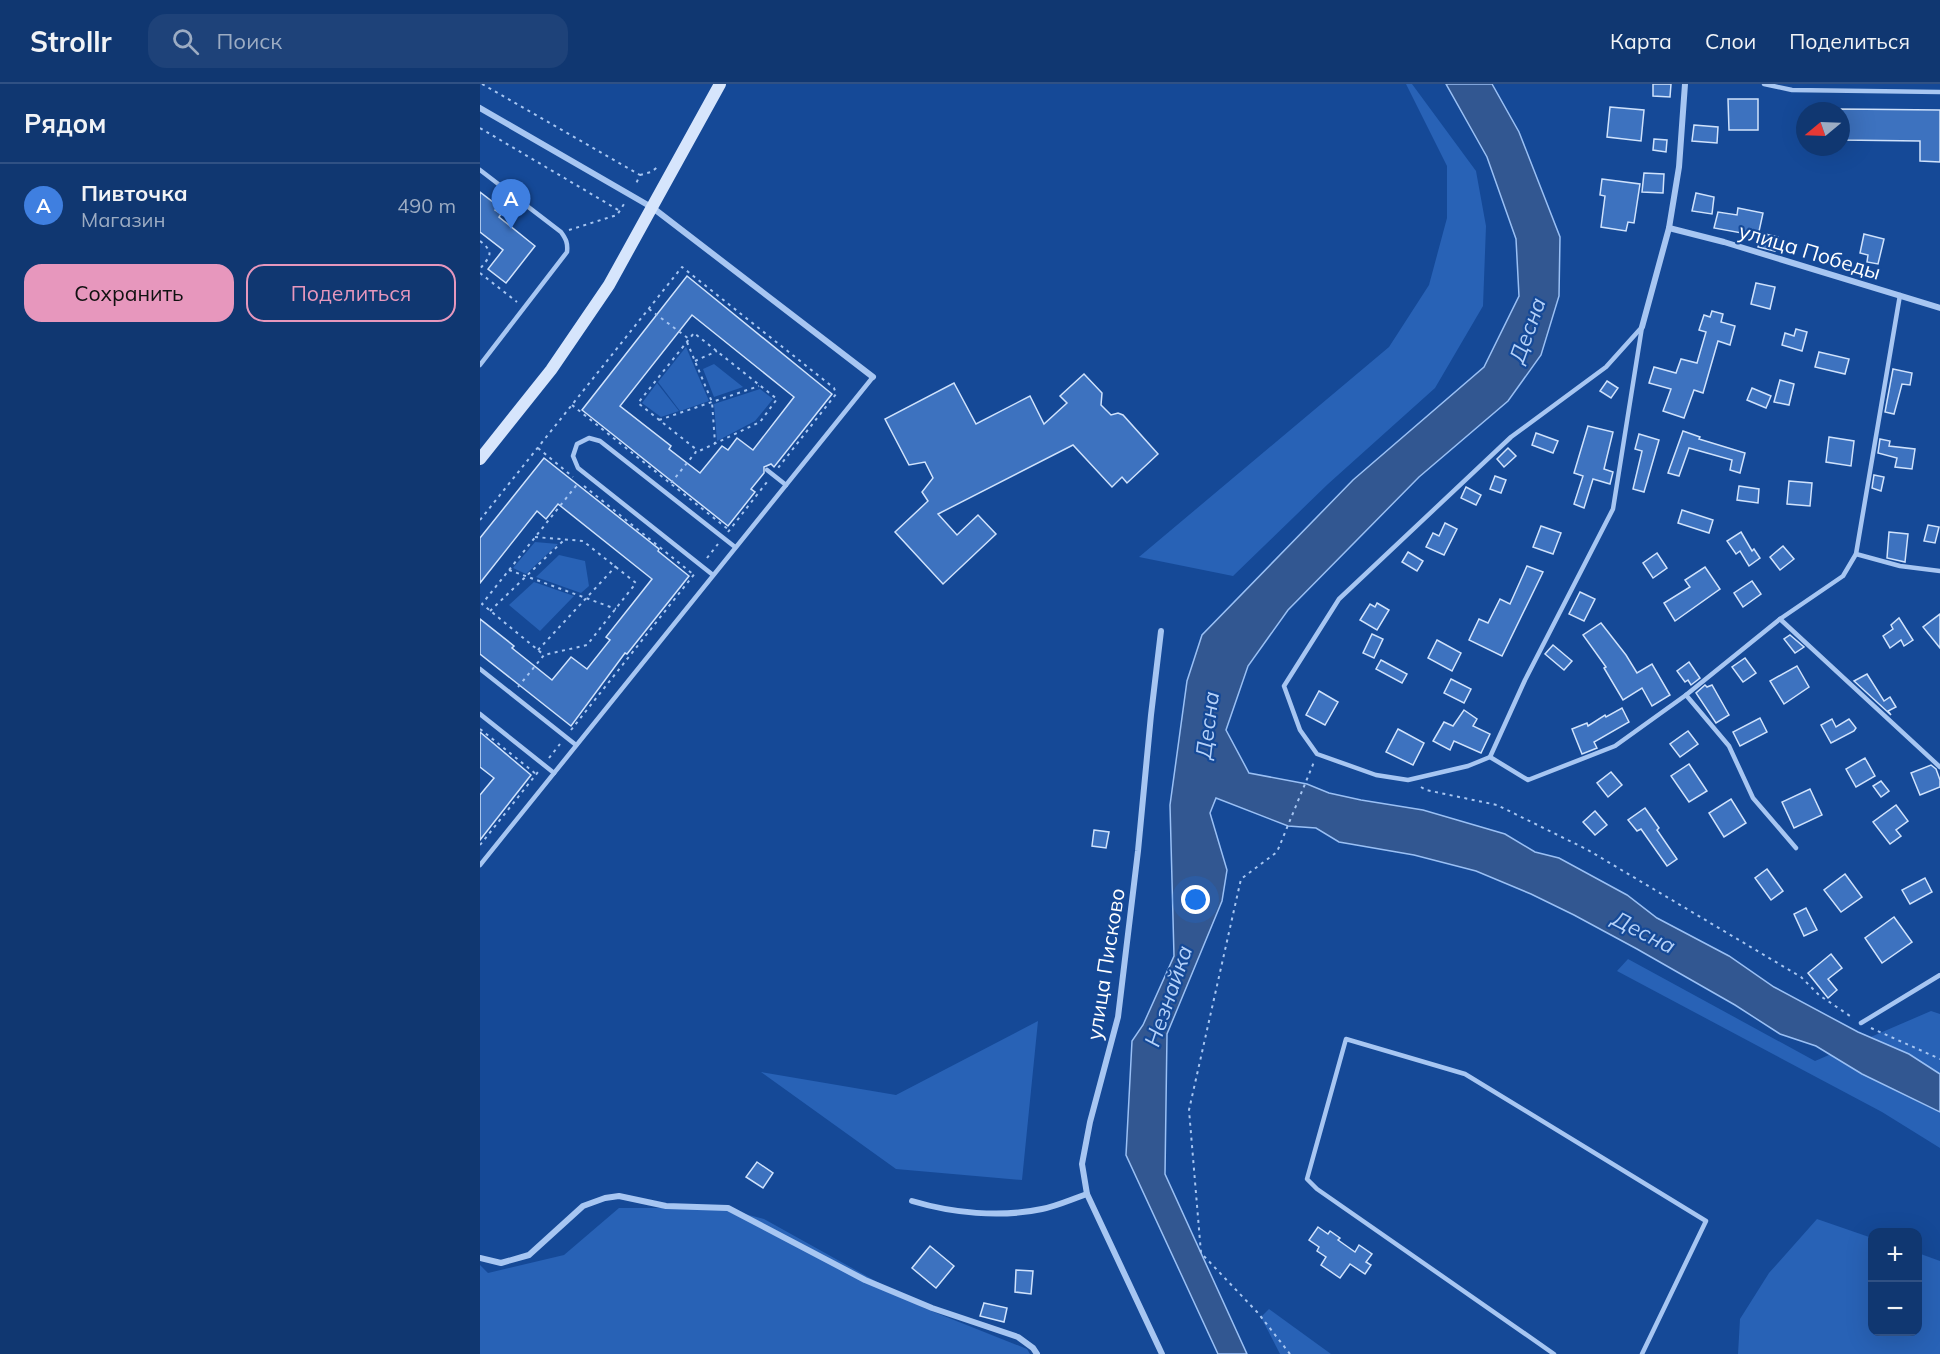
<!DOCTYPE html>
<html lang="ru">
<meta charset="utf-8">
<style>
:root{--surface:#103771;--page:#1e4279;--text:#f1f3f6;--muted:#9cacc3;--line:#305184;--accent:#e797bd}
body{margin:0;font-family:Mulish,sans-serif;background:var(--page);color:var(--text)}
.controls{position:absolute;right:18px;bottom:18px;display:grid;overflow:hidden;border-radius:12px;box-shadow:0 6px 24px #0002}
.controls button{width:54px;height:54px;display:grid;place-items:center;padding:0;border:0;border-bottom:2px solid var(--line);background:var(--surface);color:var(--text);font:30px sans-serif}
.compass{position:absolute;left:1316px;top:18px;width:54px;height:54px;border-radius:50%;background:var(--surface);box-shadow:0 6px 24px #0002;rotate:251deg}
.you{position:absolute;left:716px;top:816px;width:21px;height:21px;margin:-15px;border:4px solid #fff;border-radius:50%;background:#1a73e8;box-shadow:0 0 0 9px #1a73e833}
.badge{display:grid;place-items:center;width:39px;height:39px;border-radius:50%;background:var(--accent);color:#fff;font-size:20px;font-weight:700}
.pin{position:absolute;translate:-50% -50px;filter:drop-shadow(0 2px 3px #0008)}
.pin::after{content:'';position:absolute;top:32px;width:21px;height:18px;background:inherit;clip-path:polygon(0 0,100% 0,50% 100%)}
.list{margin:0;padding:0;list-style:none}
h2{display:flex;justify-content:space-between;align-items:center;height:78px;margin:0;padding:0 24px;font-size:26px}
h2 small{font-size:20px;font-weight:400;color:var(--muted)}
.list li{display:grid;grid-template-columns:39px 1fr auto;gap:18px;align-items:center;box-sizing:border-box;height:84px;padding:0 24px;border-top:2px solid var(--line)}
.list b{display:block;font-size:22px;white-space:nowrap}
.list p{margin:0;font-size:20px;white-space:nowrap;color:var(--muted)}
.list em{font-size:20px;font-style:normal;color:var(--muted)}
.actions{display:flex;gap:12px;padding:18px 24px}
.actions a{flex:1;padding:14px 0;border:2px solid var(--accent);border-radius:18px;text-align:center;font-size:21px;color:var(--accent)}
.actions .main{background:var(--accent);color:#111}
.icon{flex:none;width:33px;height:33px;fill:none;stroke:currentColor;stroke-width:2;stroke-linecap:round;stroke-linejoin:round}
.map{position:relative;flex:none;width:1460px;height:1270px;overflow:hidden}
header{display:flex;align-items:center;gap:36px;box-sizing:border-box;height:84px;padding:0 30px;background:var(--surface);border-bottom:2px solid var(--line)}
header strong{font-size:28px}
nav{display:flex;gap:33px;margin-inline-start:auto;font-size:21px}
.search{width:420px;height:54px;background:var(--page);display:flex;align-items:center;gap:15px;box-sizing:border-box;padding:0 21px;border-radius:18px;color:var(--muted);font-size:22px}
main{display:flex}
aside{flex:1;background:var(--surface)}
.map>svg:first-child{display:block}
.green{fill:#2862b6}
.water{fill:#325791;stroke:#9ac0f5;stroke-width:1.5}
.building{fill:#3d72bf;stroke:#cfe2fc;stroke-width:1.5;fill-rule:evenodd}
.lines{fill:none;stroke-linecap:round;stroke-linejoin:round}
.path{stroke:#a7c6f2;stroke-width:2;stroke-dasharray:3 4.5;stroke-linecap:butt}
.lane{stroke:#a7c6f2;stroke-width:4.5}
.street{stroke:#a7c6f2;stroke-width:6}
.secondary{stroke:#d6e5fc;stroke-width:12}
.labels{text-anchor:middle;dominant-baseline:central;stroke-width:4.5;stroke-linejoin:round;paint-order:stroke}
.street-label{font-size:21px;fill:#fff;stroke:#154997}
.water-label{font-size:22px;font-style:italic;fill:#b4d1f9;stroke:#154997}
</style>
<header>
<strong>Strollr</strong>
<div class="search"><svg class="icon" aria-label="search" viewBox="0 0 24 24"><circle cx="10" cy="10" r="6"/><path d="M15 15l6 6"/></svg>Поиск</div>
<nav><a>Карта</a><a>Слои</a><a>Поделиться</a></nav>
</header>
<main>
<aside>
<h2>Рядом<small></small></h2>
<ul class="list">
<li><span class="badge" style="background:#3f7fe0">A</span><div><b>Пивточка</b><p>Магазин</p></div><em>490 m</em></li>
</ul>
<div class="actions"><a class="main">Сохранить</a><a>Поделиться</a></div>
</aside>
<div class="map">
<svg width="1460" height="1270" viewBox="0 0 1460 1270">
<rect width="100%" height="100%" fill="#154997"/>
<g class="green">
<path d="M926,0H932L996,87L1006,142L1003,222L955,304L848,400L753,492L659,473L909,263L949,201L967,134V82Z"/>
<path d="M206,263L229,317L200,327L178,298Z"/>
<path d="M234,280L263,303L234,313L223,285Z"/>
<path d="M177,299L199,327L181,333L162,319Z"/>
<path d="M280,305L293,315L275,337L237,357L234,320Z"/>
<path d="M55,458L78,460L46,490L33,484Z"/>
<path d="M79,471L105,477L109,502L101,509L56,493Z"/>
<path d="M54,498L94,512L60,547L29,521Z"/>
<path d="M1148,875L1335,977L1451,927L1460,930V1064L1402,1028L1137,887Z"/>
<path d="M558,937L542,1096L416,1085L281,988L416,1011Z"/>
<path d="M139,1124H242L284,1135L444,1224L547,1265L550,1270H0V1181L8,1189L84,1171Z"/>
<path d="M1337,1135L1392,1154V1248H1438V1169L1460,1177V1270H1258L1260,1235L1289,1189Z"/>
<path d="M789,1225L851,1270H800L781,1233Z"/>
</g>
<path class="water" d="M966,0H1012L1039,48L1080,153L1079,212L1061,271L1028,317L939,393L808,526L768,582L746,646L769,689L827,700L849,709L881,716L943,726L1025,750L1055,768L1079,774L1147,811L1177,834L1249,872L1294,903L1378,948L1429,970L1460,990V1028L1382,990L1336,962L1300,950L1255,921L1157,865L1094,831L1051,810L996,787L934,771L859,758L836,744L808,742L736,714L730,729L747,786L742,817L687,950L685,1090L767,1270H738L646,1071L652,957L663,941L694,872L690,721L707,597L722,551L873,396L1004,283L1039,212L1036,155L1007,73Z"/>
<g class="building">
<path d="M1173,0H1191L1190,13L1173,12Z"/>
<path d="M1248,15H1278V46H1249Z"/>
<path d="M1130,23L1164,26L1161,57L1127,53Z"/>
<path d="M1361,25L1460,26V78L1440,77V57L1361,56Z"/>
<path d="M1214,41L1238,43L1237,59L1212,57Z"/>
<path d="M1174,55L1187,56L1186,68L1173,66Z"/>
<path d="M1164,89L1184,90L1183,109L1162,108Z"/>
<path d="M1122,95L1160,100L1154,139L1148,138L1146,147L1121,143L1125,112L1120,111Z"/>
<path d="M0,108L18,122L15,126L21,130L19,133L55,162L26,199L8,185L23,166L0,148Z"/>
<path d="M1216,109L1234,113L1232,130L1212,127Z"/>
<path d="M1258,124L1283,129L1278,152L1234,144L1238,128L1257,131Z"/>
<path d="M1281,149L1298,153L1295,167L1278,163Z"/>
<path d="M1384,150L1404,155L1398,180L1387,178L1388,171L1380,169Z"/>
<path d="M207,192L352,310L294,383L291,380L284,383V389L271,405L275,408L248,442L102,326ZM212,231L314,313L273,366L257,354L248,366L242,362L220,389L189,365L191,362L140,322Z"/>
<path d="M1276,199L1295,203L1290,225L1271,220Z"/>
<path d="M1232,227L1243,230L1241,238L1255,242L1250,261L1238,257L1223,309L1214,306L1204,334L1183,327L1191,305L1169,299L1174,283L1196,289L1201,275L1217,279L1226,248L1219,246L1224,231L1230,233Z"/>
<path d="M1316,245L1327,248L1322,267L1302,261L1305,249L1314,252Z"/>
<path d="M1339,268L1369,275L1365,290L1335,283Z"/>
<path d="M1413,285L1432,289L1430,301L1422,300L1414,330L1405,328Z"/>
<path d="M604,290L622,309L621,321L631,331L638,329L643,331L678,370L647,399L642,393L632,403L593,361L458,430L477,451L498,431L516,450L463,500L415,448L448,417L442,408L453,394L445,378L429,381L405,335L474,299L496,340L550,312L564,340L587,319L580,312Z"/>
<path d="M1300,296L1314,300L1309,321L1294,318Z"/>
<path d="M1127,297L1138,304L1131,314L1120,307Z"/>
<path d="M1272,304L1291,312L1286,324L1267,316Z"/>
<path d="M1108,342L1133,348L1124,385L1133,388L1130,400L1113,395L1104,424L1094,420L1103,392L1094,389Z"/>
<path d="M1203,347L1220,353L1219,355L1265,369L1260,389L1250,386L1252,376L1209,364L1199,392L1188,389Z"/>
<path d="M1056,349L1078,357L1073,369L1052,361Z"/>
<path d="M1159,350L1179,356L1164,408L1153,405L1162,367L1155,365Z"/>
<path d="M1349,353L1374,357L1371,382L1346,378Z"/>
<path d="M1400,355L1410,357L1409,362L1435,365L1432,385L1415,383L1417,374L1398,369Z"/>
<path d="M1028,364L1036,372L1024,383L1017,375Z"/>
<path d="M64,374L179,465L178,467L209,492L147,570L145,569L91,642L0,570V535L34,562L32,564L72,596L91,573L107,585L130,556L126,553L172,495L78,420L66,435L57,427L0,499V454Z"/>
<path d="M1394,391L1404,393L1401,407L1392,404Z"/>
<path d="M1015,392L1026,396L1021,409L1010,405Z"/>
<path d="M1309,397L1332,399L1330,422L1307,420Z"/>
<path d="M1259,402L1279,405L1278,419L1257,416Z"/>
<path d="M986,403L1001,411L996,421L981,414Z"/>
<path d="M1202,426L1233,436L1229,449L1198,439Z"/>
<path d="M965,439L977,445L964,471L946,463L953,449L959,452Z"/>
<path d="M1448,441L1459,443L1455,459L1444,457Z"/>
<path d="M1061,442L1081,449L1073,470L1053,463Z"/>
<path d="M1261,448L1272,467L1274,465L1280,474L1269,482L1260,467L1256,470L1247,457Z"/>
<path d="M1409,448L1428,450L1425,478L1407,474Z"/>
<path d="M1303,462L1314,475L1300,486L1290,473Z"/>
<path d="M928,468L943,477L937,487L922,478Z"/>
<path d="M1177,469L1187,484L1173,494L1163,479Z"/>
<path d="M1047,482L1063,488L1022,572L989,556L999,535L1008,539L1020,515L1030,520Z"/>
<path d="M1225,483L1240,505L1195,537L1184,519L1210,503L1205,496Z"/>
<path d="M1272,497L1281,510L1263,523L1254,509Z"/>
<path d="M1100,508L1115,515L1104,537L1089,530Z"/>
<path d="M897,519L909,526L897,546L880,536L890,520L895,523Z"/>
<path d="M1460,530V564L1443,543Z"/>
<path d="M1419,534L1433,556L1424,562L1421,556L1410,564L1403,552L1413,545L1411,541Z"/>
<path d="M1121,539L1146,571L1157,589L1172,580L1190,611L1172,622L1162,604L1143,616L1124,584L1126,583L1103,551Z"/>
<path d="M892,550L903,555L894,574L883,569Z"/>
<path d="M1310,551L1324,563L1315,569L1304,555Z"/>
<path d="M957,556L981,569L972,587L948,574Z"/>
<path d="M1073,561L1092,577L1084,586L1065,570Z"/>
<path d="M1265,574L1276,589L1263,598L1252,583Z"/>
<path d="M901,576L927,590L922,599L896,585Z"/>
<path d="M1209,578L1220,594L1211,601L1208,596L1205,598L1197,587Z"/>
<path d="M1317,582L1329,603L1304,620L1290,597Z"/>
<path d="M1387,590L1404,617L1410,613L1416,623L1408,627L1411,631L1374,597Z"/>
<path d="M971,595L991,605L984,619L964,609Z"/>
<path d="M1225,601L1227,603L1232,601L1249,631L1236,639L1216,609Z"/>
<path d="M839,607L858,618L845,641L826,631Z"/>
<path d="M1142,624L1149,638L1114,658L1117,664L1102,670L1092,645L1107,639L1108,642L1125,631L1126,633Z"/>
<path d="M984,626L997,635L993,642L1010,650L1001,669L974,657L970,666L953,657L964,638L973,642Z"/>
<path d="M1280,634L1287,648L1260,662L1253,648Z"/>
<path d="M1352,635L1356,643L1369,635L1376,644L1374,647L1351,659L1341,641Z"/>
<path d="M918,645L944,659L933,681L906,668Z"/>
<path d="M1208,647L1218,660L1200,673L1190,660Z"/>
<path d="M0,648L51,691L0,756V711L14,694L0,683Z"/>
<path d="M1385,674L1395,692L1376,703L1366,685Z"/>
<path d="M1209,680L1227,707L1209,718L1191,692Z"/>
<path d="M1451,681L1456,685L1460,696V703L1440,711L1431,689Z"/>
<path d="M1131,688L1142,701L1128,713L1117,699Z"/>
<path d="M1401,697L1409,707L1401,713L1393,702Z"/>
<path d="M1330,705L1342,731L1314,744L1302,718Z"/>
<path d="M1251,715L1266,739L1244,753L1229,729Z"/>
<path d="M1416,721L1428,737L1416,746L1421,752L1410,760L1393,738Z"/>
<path d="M1165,724L1179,744L1177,746L1197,775L1187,782L1161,745L1157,747L1148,736Z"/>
<path d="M1115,727L1127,741L1115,751L1103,738Z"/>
<path d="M614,746L629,748L626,764L612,762Z"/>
<path d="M1287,785L1303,807L1291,816L1275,794Z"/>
<path d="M1365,790L1382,813L1361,828L1344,806Z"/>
<path d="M1445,794L1452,808L1430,820L1422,806Z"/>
<path d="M1326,824L1337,846L1324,852L1314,830Z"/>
<path d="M1414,833L1432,858L1402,879L1385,854Z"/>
<path d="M1351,870L1362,884L1348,895L1357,906L1348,914L1328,889Z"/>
<path d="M277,1078L293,1089L283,1104L266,1093Z"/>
<path d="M838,1143L848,1150L850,1147L860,1154L858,1156L875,1168L879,1161L892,1170L886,1178L891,1181L885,1190L870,1180L860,1194L841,1181L846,1173L837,1167L839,1163L829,1156Z"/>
<path d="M450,1162L474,1182L456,1204L432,1184Z"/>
<path d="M536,1186L553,1187L551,1210L535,1208Z"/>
<path d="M504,1219L527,1224L524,1238L500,1232Z"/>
</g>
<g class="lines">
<g class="path">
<path d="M2,0L160,91L155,102"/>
<path d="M0,44L140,127"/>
<path d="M160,91L171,88L179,82"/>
<path d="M89,146L137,131L146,117"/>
<path d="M0,157C15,169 10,172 0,185"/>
<path d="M0,189L37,218"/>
<path d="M169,225L209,255"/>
<path d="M207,258L232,318L235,359"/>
<path d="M215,277L237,267"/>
<path d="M92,321L249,446"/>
<path d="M179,336L279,302"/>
<path d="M58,364L93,393"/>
<path d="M191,399L215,369L217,366L158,319L214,249L297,315L280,338L215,369"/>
<path d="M104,402L214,491"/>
<path d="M0,436L202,183L354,304L356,310L298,384"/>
<path d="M248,448L287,398"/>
<path d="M55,453L103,457L156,499L107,561L64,571"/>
<path d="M227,474L238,460"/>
<path d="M29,486L136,525"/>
<path d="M10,527L84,456"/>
<path d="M58,566L136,482"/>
<path d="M38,603L64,571L2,520L99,398"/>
<path d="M0,645L56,690"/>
<path d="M91,646L216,488"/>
<path d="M69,674L80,660"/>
<path d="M941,703L946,706L1017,721L1108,766L1321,893L1339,911L1373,934"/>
<path d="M0,761L58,688"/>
<path d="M1391,944L1460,975"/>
<path d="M810,1270L778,1229L721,1169L709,1026L761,795L797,768L834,678"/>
</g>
<g class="lane">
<path d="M1284,0L1312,6L1460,8"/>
<path d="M0,86L81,148C86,155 88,159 87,168L0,281"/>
<path d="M1162,243L1133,425L1045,596L1010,673L1048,696L1135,662L1206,611L1300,535L1363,492L1376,470L1420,211"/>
<path d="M287,386L306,401"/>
<path d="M1376,470L1420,482L1460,487"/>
<path d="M233,491L98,384L93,372L97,360L109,354L120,357L255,463"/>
<path d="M1300,535L1460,683"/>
<path d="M0,585L96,661"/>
<path d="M1206,611L1249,662L1273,714L1316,764"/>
<path d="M0,630L74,689"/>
<path d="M1010,673L988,682L928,696L896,691L837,670L820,646L804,602L859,515L1031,353L1126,283L1162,243"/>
<path d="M0,781L393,293"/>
<path d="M1381,939L1460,891"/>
<path d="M1074,1270L837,1105L827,1095L866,955L985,990L1226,1137L1162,1270"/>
</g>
<g class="street">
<path d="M0,24L173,124L393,293"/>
<path d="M1189,144L1244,158L1460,224"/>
<path d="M1162,243L1189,144L1199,83L1205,0"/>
<path d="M681,547L671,631L658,767L638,933L610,1038L602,1080L607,1110L682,1270"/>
<path d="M432,1117C472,1129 520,1134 562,1125C577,1122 592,1115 607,1110"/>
<path d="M0,1174L21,1179L49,1171L103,1122L125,1114L139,1112L186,1122L248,1124L385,1196L452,1224L538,1253L553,1264L557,1270"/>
</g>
<path class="secondary" d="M0,375L71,286L129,201L240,0"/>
</g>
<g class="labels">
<g class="street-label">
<text transform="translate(1330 167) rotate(17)">улица Победы</text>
<text transform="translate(625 880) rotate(-81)">улица Писково</text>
</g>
<g class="water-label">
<text transform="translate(1047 246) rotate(-70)">Десна</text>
<text transform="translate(727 641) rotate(-83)">Десна</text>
<text transform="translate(1164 848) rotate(27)">Десна</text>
<text transform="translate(688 912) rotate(-71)">Незнайка</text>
</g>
</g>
</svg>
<div class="controls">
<button>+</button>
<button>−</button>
</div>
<svg class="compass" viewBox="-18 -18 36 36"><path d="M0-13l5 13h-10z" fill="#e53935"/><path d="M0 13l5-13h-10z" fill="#9cacc3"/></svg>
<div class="you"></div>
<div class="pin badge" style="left:31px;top:145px;background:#3f7fe0">A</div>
</div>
</main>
